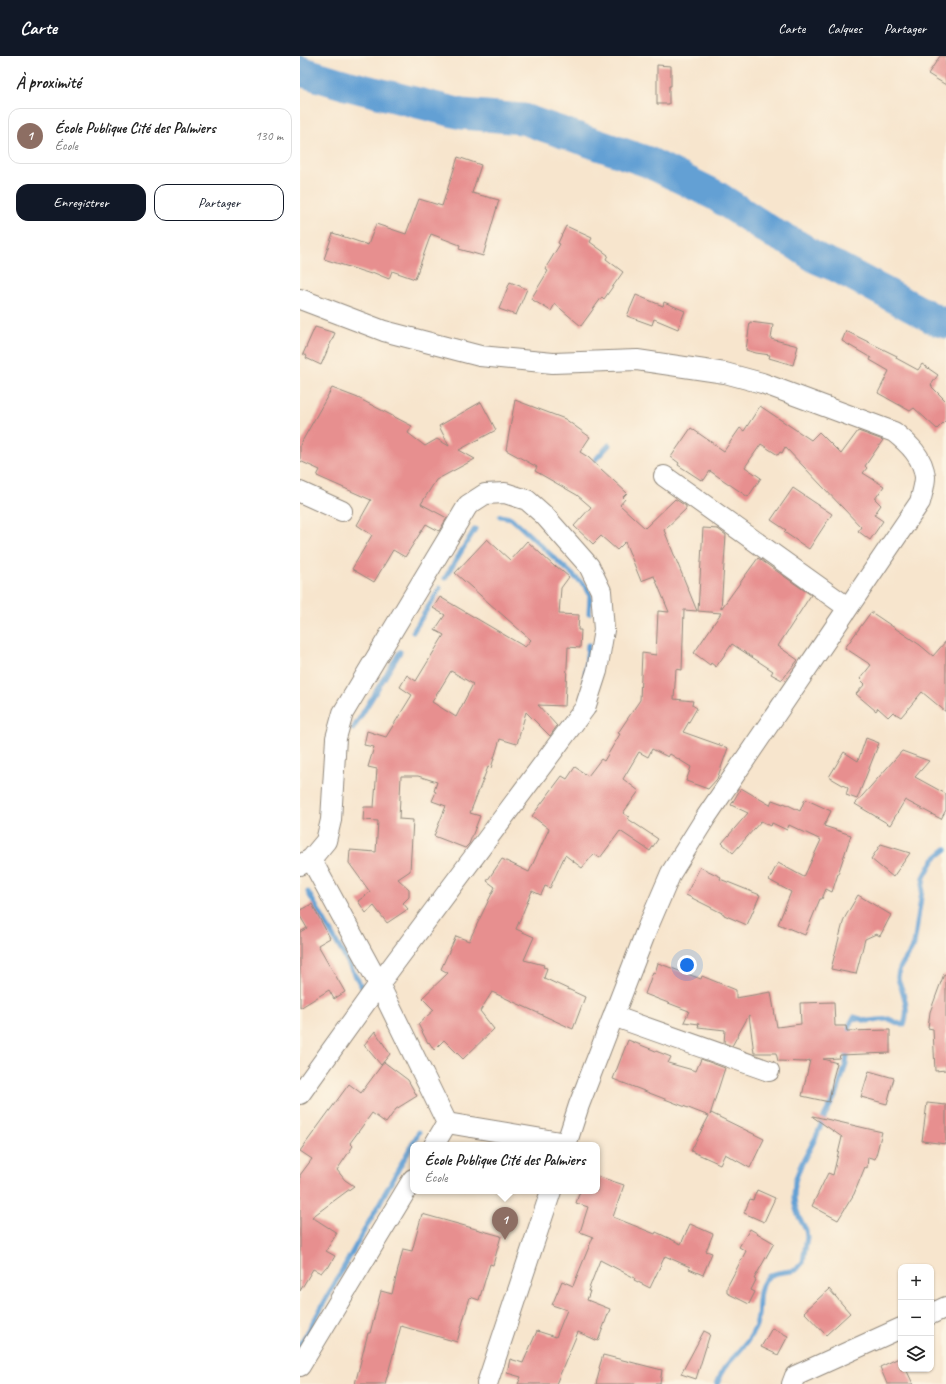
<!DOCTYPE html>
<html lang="fr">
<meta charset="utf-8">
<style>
:root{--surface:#fff;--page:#f6f6f6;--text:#222;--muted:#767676;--line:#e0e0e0;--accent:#111827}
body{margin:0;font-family:Caveat,sans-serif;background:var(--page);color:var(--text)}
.controls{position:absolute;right:12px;bottom:12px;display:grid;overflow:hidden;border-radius:8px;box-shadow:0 1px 3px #0004}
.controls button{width:36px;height:36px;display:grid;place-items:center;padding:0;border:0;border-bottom:1px solid var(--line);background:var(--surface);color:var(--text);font:20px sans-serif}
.you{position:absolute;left:387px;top:909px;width:14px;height:14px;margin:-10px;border:3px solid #fff;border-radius:50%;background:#1a73e8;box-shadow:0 0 0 6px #1a73e833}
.badge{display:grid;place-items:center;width:26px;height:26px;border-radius:50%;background:var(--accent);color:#fff;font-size:13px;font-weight:700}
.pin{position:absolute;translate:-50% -33px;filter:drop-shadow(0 1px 2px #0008)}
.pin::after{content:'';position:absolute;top:21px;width:14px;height:12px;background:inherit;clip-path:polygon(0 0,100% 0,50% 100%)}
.popup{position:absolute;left:110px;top:1086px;width:190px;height:52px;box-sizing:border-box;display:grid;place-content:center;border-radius:8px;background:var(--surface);filter:drop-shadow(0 1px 3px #0005);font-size:13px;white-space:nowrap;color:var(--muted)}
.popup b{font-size:15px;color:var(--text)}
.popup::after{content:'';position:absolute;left:50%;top:100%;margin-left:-8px;border:8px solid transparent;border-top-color:var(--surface)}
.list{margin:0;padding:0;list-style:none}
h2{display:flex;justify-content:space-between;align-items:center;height:52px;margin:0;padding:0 16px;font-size:17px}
h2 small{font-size:13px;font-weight:400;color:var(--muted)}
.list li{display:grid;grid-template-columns:26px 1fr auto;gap:12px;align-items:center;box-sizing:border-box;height:56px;margin:0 8px 8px;padding:0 8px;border:1px solid var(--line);border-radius:12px}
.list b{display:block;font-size:15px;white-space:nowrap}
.list p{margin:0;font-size:13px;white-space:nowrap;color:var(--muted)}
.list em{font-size:13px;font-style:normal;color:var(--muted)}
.actions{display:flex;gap:8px;padding:12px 16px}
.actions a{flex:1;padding:9px 0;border:1px solid var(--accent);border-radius:12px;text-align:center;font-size:14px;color:var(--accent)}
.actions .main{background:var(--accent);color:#fff}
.icon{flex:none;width:22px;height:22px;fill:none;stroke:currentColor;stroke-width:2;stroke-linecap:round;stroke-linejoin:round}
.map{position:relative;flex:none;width:646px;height:1328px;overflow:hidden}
header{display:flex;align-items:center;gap:24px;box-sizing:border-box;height:56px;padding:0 20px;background:var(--accent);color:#fff}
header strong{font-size:19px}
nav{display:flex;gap:22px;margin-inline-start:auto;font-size:14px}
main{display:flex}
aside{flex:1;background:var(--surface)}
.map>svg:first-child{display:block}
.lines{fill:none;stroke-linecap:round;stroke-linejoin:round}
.stream{stroke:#63a0d4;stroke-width:5}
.river{stroke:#63a0d4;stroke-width:31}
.building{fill:#e78f8f;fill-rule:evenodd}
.street-casing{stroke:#91887c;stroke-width:22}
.street{stroke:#fff;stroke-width:20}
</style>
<header>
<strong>Carte</strong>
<nav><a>Carte</a><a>Calques</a><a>Partager</a></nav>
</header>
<main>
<aside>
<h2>À proximité<small></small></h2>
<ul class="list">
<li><span class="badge" style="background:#8d6e63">1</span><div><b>École Publique Cité des Palmiers</b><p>École</p></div><em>130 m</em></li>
</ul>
<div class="actions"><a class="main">Enregistrer</a><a>Partager</a></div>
</aside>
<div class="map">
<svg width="646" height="1328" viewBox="0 0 646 1328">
<rect width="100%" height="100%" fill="#fcf5e5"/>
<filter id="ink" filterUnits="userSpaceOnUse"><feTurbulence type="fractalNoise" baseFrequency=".025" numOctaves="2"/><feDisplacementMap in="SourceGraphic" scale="8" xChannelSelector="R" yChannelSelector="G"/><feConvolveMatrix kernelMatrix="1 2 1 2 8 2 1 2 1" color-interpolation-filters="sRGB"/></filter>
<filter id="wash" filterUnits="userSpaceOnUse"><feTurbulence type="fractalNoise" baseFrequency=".012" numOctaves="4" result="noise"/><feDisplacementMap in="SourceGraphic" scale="16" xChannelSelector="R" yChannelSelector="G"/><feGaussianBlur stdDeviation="0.9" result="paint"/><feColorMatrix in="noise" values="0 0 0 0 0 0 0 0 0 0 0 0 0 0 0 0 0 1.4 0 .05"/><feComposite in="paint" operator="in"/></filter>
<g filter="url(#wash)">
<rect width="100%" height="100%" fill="#f7e5cd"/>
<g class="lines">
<g class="stream">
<path d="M296,403L309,389"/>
<path d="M200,460L211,462L286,531L290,539L289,557"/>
<path d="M145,522L175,473"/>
<path d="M113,576L140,532"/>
<path d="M285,624L288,589"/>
<path d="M53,673L100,596"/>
<path d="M8,836L64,935L62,938"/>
<path d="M548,981L550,968L554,961L567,965L589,963L602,969L604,968C608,959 606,946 603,937C602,932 599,928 598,922C597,911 609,900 614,889L624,821L634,803L646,793"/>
<path d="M0,1290L119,1076"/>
<path d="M417,1328C420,1322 421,1316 425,1311C436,1298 448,1288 455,1272C462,1257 455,1238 465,1224C472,1215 486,1217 496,1214L503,1206L507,1181L506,1174L499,1161L495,1149L494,1141L495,1125L501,1109L516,1081L525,1059L537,1037L546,1008L548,993"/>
</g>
<path class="river" d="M0,15L46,29L162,58L223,63L348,106L415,139L475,178L497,189L518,203L537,211L638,265L646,267"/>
</g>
<g id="blocks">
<g class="building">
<path d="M640,0H646V29L628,18Z"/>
<path d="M357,9L371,10V30H369V48H357Z"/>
<path d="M158,101L181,109L172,137L199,144L183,200L159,193L160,189L131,178L115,223L92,215L89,223L72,216L71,218L24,203L33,177L68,189L76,168L106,178L119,143L142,150Z"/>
<path d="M266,170L292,182L290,186L308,199L306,203L323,216L304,243L302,241L281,270L255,248L251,255L231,243L248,215L245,213L260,188L258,187Z"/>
<path d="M210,226L227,233L216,259L199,253Z"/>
<path d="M336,239L363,250L364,246L385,255L378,273L354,263L352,269L327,260Z"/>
<path d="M450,266L473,269L471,283L498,290L493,309L469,302L470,299L456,297L446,294Z"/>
<path d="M15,271L35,277L21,309L6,302L7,300L3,298Z"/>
<path d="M546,275L597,300L596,302L618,314L622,308L638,319L631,329L632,330V331L646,345V364L637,373L614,352L610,355L578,337L589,315L570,304L571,302L542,285Z"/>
<path d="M32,332L58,342L112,370L108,377L125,390L137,383L149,390L139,370L181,346L196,374L159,394L175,403L136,424L121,448L147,462L139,475L126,468L105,501L93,494L74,526L52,513L72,479L57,469L71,444L17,420L20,414L0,405V389Z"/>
<path d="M215,344L265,363L290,381L280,396L288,401L327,437L323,441L325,443L320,449L345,472L375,443L386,450V453L364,474L397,555L384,554L382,614L376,613L374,643L393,645L392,649L397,652L383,676L428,692L417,723L408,733L386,725L391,711L370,698L368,701L352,693L348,701L339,696L323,723L339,735L323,757L329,761L328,763L358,783L350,795L320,775L300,802L294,798L282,812L265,799L250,832L245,830L241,839L232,835L216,873L234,881L224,904L244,909L243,911L247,912L244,922L285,941L273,973L192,936L180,955L194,973L163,1003L144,984L134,994L129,986L128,987L118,968L134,954L122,942L148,917L141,913L156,880L169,885L195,831L187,825L202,803L229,816L249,773L232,760L262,720L267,723L275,711L288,720L301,703L304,705L320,678L318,677L340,644L342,597L356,599L358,555L369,556L354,520L341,525L325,486L317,494L301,480L293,488L274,470L291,451L277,439L235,415L237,411L206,394Z"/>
<path d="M460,350L511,384L519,376L541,398L558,375L583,384L565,410L567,412L563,417L584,430L575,443L581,449L574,459L583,465L570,484L558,475L561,471L485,391L482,397L480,396L478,399L461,388L445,411L461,422L448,441L410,415L404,424L402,423L401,424L378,409L379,407L371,401L391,372L424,395L440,372L444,375Z"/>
<path d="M493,432L532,458L509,493L484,476L486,474L471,464Z"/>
<path d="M403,472L418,473L426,479L421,553L458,502L511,539L478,590L498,604L482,624L471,618L473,615L432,588L416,611L411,607L410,609L394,597L421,557L398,555Z"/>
<path d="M187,483L210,504L227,485L255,511L256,510L269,521L261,532L259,558L279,559L278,574H281L280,592L268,591L265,650L238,649L257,670L250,680L226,656L217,688L200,683L191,712L188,711L170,757L180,760L169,788L165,792L134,780L146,750L132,745L136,736L134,735L137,726L118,720H101L99,763L113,764L110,815L98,823L109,833V841L103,847L108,853L87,867L74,850L66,857L58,845L70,836L49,807L50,794L76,796L78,765L63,764L64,751H74L77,713L68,711L74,691L64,689L67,675L86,681L112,639L100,631L107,619L116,625L144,579L135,574L145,559L133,552L140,541L225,591L231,584L155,517ZM151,615L173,628L156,661L132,646Z"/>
<path d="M571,556L620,589L633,600L646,585V656L622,636L601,661L593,656L588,661L578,652L576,655L556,638L565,628L560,623L571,609L545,592Z"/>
<path d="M566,682L579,687L557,743L546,739L548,732L529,721L544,696L558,705Z"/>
<path d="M602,695L629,705L615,721L646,738V754L641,763L605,744L590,769L555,748Z"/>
<path d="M441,732L470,749L472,744L483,748L484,747L500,755L505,743L531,755L524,770L551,779L532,836L526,833L522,843H520L505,879L478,868L491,836L469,824L478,807L504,821L521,784L489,769L487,774L472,767L471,770L461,765L433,797L422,787L448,757L431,749Z"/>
<path d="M581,788L610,797L593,821L571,803Z"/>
<path d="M400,811L421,821L420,823L460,839L447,869L424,859V858L386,839Z"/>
<path d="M558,839L591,859L580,880L576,878L565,883L556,918L531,913L544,863Z"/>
<path d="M12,848L30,882L18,889L45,936L34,943L29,934L0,952V876L7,872L0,860V854Z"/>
<path d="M358,907L401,923L402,920L436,934V942L471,936L477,971L501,968L500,947L534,946L535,970H546L547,975L590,974V997L540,999L539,1002L523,1003L537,1007L533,1022L529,1046L502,1040L510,1004L506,1005V1006L478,1005L476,997H454L449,959L432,990L424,987L425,974L398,971L399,968L384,966L389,955L345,938L353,916L355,917Z"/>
<path d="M644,918L646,919V1014L635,1015L633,973L628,972L630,956Z"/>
<path d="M75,975L90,998L81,1009L64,989Z"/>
<path d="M328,984L371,1001L368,1007L396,1015L401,1003L425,1012L410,1059L411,1057L464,1083L450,1112L425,1098L420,1108L391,1095L409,1060L313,1023Z"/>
<path d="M84,1006L108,1024L117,1040L96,1053L86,1067L72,1057L50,1087L53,1090L37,1114L45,1124L54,1130L12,1161L37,1177L26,1195L35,1200L28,1212L26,1211L21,1217L13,1213L0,1235V1119L12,1103L0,1095L49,1028L61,1037Z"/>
<path d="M569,1015L594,1022L587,1048L561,1041Z"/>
<path d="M627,1047L646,1049V1088L622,1085Z"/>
<path d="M513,1060L582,1076L575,1103L568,1101L567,1112L565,1111L554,1138L538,1164L512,1150L528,1117L533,1119L542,1081L513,1061Z"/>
<path d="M297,1120L324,1129L313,1161L355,1178L356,1176L381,1188L390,1168L413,1178L406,1195L412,1197L403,1219L389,1213L390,1211L365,1200L350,1232L334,1224L335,1222L300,1204L288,1235H290L287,1244L310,1253L298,1285L278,1276L256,1328H218L221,1321L207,1317L210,1303L223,1307L237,1275L256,1281L267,1254L252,1249L262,1225L273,1230L293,1181L280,1176L288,1151L276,1147L280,1135H297Z"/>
<path d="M457,1134L475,1142L464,1166L444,1157L450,1143L453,1144Z"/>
<path d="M122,1158L201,1180L193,1209L190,1208L179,1244L170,1241L157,1286L101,1270L85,1328H55L68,1277H70L81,1235L92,1238L103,1193L112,1195Z"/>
<path d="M450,1173L474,1187L454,1223L456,1224L451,1234L455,1236L449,1248L427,1237V1231L446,1195L439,1191Z"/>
<path d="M529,1233L550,1257L526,1279L504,1256Z"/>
<path d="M472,1272L488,1280L478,1299L461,1291Z"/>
<path d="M404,1275L410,1278L396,1323L381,1318Z"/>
<path d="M303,1299L362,1314L360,1328H296L300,1313L299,1312Z"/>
<path d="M601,1301V1313H606L613,1328H587L580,1311Z"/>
</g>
</g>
</g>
<g filter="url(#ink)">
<use href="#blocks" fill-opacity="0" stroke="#91887c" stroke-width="1"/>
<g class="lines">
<defs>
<g id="street">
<path d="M0,243L84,275L180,300L253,307L337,304L425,317L462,327L594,376C609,388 623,401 625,421C625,429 622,438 620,446L406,761L371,817L347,873L279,1049L266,1089"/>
<path d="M364,420L547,551"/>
<path d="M0,436L42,455"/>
<path d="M11,803L79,928L147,1067L134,1089"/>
<path d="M0,809L11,803L26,785L31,764L36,682L43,657L168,449L185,438L205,437L227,444L244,459L289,510L301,535L304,574L297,615L285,652L79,928L0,1038"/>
<path d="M313,960L469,1015"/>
<path d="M147,1067L266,1087"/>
<path d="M631,1258L646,1251"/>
<path d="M0,1310L113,1123"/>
<path d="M187,1328L251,1135"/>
<path d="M492,1328L495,1320L601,1272"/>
</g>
</defs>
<use href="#street" class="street-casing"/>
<use href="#street" class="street"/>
</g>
</g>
</svg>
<div class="controls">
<button>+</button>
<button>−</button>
<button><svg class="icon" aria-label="layers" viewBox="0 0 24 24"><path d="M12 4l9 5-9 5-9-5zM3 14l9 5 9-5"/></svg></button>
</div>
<div class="you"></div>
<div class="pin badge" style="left:205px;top:1184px;background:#8d6e63">1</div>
<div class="popup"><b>École Publique Cité des Palmiers</b>École</div>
</div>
</main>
